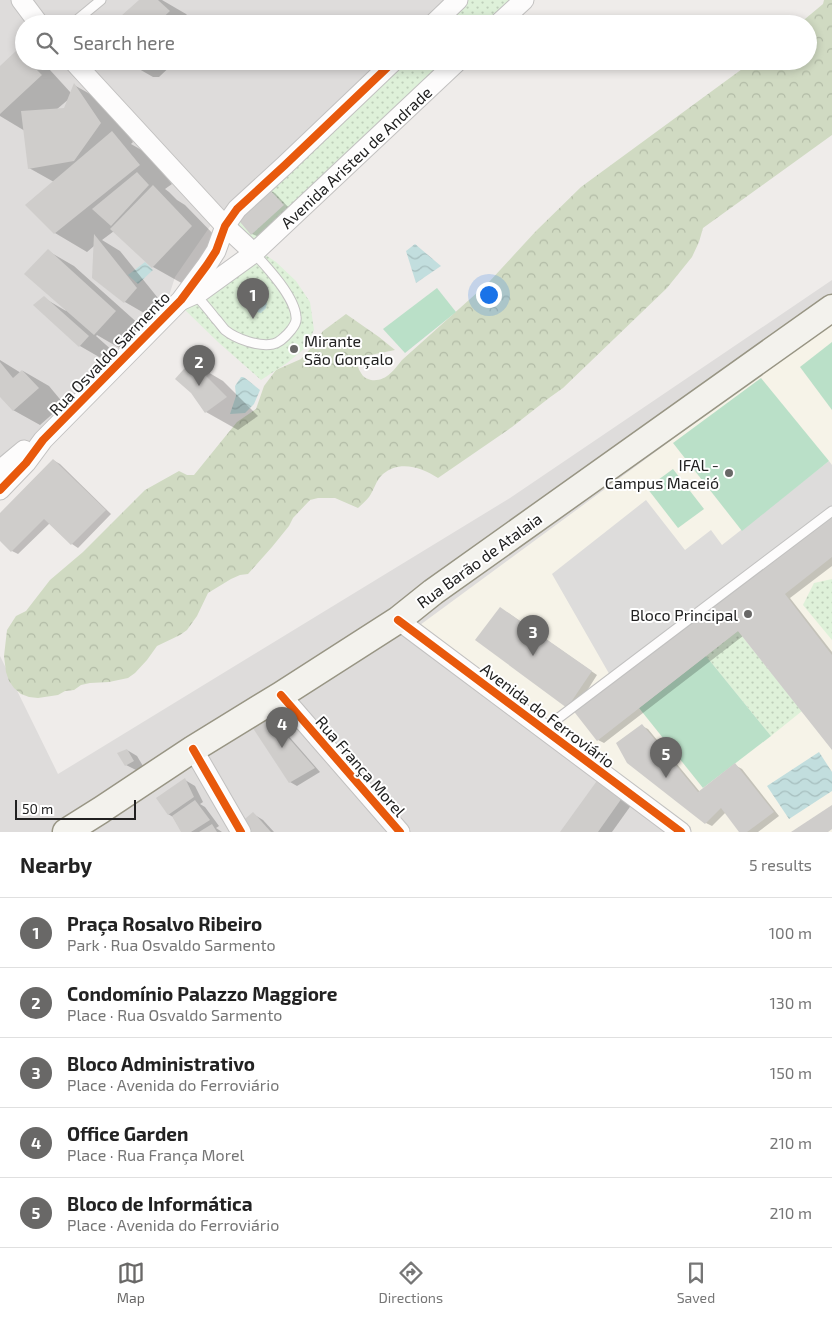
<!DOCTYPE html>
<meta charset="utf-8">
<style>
:root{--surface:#fff;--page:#f2f2f2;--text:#222;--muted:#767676;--line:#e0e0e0;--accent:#696867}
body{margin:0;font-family:"Exo 2",sans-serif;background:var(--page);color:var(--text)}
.scale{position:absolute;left:15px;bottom:12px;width:121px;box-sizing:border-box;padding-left:5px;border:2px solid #212121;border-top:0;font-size:14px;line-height:18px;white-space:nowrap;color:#212121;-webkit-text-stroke:4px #fff;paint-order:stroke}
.you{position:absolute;left:488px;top:294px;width:18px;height:18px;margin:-12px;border:4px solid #fff;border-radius:50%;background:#1a73e8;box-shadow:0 0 0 8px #1a73e833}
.badge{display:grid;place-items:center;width:32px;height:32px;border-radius:50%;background:var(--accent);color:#fff;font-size:16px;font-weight:700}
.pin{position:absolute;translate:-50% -41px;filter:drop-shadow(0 1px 2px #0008)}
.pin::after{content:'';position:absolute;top:26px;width:18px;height:15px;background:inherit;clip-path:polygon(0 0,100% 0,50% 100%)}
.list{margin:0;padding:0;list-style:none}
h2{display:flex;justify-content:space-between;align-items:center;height:65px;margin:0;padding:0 20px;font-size:21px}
h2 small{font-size:16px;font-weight:400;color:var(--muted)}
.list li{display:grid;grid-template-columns:32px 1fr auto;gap:15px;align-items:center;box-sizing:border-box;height:70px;padding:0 20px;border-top:1px solid var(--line)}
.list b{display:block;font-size:19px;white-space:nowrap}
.list p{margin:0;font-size:16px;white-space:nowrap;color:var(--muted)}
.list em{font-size:16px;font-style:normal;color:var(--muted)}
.icon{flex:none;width:28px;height:28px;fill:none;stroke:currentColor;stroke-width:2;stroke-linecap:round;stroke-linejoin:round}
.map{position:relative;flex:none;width:832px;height:832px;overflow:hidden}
.search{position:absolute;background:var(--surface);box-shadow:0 2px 8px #0003;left:15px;right:15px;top:15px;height:55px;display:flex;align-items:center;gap:12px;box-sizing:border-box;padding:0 18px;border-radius:28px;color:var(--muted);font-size:19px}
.sheet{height:415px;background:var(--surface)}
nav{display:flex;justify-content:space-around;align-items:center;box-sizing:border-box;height:70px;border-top:1px solid var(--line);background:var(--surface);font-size:14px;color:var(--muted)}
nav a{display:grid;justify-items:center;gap:2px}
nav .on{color:var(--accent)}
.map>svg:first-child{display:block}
.residential{fill:#dedcdb}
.education{fill:#f6f3e8}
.religious{fill:#dddcdb}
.forest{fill:url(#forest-crowns)}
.park{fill:url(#park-dots)}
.pitch{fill:#bae0c8}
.water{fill:url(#water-waves)}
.shadow{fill:#0003;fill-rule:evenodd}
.building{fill:#cfcdcb}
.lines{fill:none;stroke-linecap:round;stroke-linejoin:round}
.lane-casing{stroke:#c2c1c0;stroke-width:11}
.street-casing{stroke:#c2c1c0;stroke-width:21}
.secondary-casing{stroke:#989584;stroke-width:29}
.lane{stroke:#fdfcfc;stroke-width:9}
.street{stroke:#fdfcfc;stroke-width:19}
.secondary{stroke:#f3f2ed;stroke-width:26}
.cycleway-casing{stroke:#fff;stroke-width:11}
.cycleway{stroke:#e8590c;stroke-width:8}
.poi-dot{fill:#696867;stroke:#fff;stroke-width:2}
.labels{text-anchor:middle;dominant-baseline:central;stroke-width:4;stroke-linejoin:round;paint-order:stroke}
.street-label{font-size:16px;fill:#212121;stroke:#fff}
.poi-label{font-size:16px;fill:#212121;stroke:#fff;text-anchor:end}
</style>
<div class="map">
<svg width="832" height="832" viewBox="0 0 832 832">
<defs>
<pattern id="forest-crowns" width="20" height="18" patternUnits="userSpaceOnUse" patternTransform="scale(1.25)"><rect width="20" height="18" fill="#d0dac2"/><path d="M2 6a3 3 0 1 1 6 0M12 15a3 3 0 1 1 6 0" fill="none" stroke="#b2bba6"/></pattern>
<pattern id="park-dots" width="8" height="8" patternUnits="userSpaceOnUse" patternTransform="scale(1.25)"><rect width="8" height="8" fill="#def1d9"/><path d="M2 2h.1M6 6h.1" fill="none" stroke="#beceba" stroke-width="1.8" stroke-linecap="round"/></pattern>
<pattern id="water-waves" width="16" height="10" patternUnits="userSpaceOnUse" patternTransform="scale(1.25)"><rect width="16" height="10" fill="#c2dede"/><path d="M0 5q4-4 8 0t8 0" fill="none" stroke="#a6bebe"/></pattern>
</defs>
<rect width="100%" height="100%" fill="#efecea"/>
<g class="residential">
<path d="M0,0H17L35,24H24V61H67L197,210L77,61H391L211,225L175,277L167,302L64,413L0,465Z"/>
<path d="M28,0H458L432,24H47Z"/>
<path d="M832,280V832H0V656L58,774L510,498Z"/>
</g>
<path class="education" d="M832,322V832H690L422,631L420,625Z"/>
<path class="religious" d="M829,461L832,465V510L611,677L552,574L646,500L685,550L711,530L722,545Z"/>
<path class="forest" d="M824,0H832V135L703,228L699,242L692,257L667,288L563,388L549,398L512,427L438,478C422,467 399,460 383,474C376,480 374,490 369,497C366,501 362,504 358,508L335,498H318L310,500L293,518L289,526L272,547L248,574L240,575L231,579L208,593L197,616L187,630L180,635L157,646L147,660L135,673L128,678L109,682L90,683L81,685L74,690L65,691L58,695L38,698L29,697L21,694L14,688L9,681L6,672L4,656L7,630L16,616L26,611L50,580L83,552L145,490L179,471L187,475H194L237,422L256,409L264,386L276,370L301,359L311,348L323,331L346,314L379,337L395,350L356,358C357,363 358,369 361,373C363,377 367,379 371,380C386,382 394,370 402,360L489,282L536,231L581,187L753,61H808V24H799L823,4Z"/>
<g class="park">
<path d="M459,0H513L493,24H433Z"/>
<path d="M392,61H454L256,249L224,215Z"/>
<path d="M261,252L276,262L296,281L310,302L314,330L304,349L287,363L261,380L218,342L183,308Z"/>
<path d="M832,579V640L803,605L814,583Z"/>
<path d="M738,631L802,711L771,736L706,656Z"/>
</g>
<g class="pitch">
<path d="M437,288L456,312L405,353L383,329Z"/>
<path d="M832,342V410L800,367Z"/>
<path d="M761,378L829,461L742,531L673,443Z"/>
<path d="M673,469L704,509L678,528L647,488Z"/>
<path d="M706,656L771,736L703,788L639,708Z"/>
</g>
<g class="water">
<path d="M415,244L441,266L416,283L406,251Z"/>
<path d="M145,262L153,270L138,284L128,275Z"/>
<path d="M255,295H260L267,301L266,308L261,313L249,310L247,305L248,297Z"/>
<path d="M241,377H243L245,378L260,390L254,404L245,413L230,414L236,396L235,386Z"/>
<path d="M819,752L832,772V791L789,819L767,786Z"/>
</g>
<g class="shadow">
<path d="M141,0H162L186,14L196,24H114Z"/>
<path d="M18,52L24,55V61H34L50,70L71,93L74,85L106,103L133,142L131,144L145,152L172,184L165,189L169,192L177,200L185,205L224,245L185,285L153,267L114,231L102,240L120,251L162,303L151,317L125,302L94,246L87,252L55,233L54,182L29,168L25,131L0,116V68ZM70,98L65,109L56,110Z"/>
<path d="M125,61H176L159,77H153Z"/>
<path d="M268,190L275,193L290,209L259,237L252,234Z"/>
<path d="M48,251L74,266L141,326L121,349L97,335L96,336L114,352L106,361L80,346L44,298L66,311Z"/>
<path d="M0,360L21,373L23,371L49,386L64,404L40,425L13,410L0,395Z"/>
<path d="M191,362L223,381L258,416L238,430L206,412Z"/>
<path d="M53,460L60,464L111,514L78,548L72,544L50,523L18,554L12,551L0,539V514Z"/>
<path d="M832,513V566L790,598L832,652V748L743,636L604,743L598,740L574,710L568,707L507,612L597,675L576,708Z"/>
<path d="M266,713L272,717L320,772L297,786L290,782L251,722Z"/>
<path d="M642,726L648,729L700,792L735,765L742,769L779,816L758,832H740L726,812L712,826L706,823Z"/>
<path d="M127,750L137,756L143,766L136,770L126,765Z"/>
<path d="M185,780L195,786L203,802L200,804L205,807L219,826L216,828L222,832H182L173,817L168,814Z"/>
<path d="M599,780L632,804L612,832H561Z"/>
<path d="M253,814L263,820L274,832H248Z"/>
</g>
<g class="building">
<path d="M139,0H158L170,11L156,24H112Z"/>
<path d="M17,50L24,57V61H28L42,75L0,114V66Z"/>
<path d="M74,83L101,123L74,161L28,169L21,111L64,108Z"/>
<path d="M112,131L140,165L54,234L25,205Z"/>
<path d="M137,172L149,185L111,226L92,209Z"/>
<path d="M153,185L192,226L152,268L110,229Z"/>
<path d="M268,188L284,205L251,235L236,217Z"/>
<path d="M94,234L137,288L124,303L92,278Z"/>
<path d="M48,249L116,311L94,335L24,274Z"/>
<path d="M44,296L89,336L79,347L33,305Z"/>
<path d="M191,361L227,397L205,413L191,393L175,379Z"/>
<path d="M0,362L13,378L22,370L39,388L13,411L0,397Z"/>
<path d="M53,459L106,510L71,545L44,519L11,552L0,541V513Z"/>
<path d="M832,511V557L785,594L832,655V750L738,631L597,741L572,709Z"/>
<path d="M500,607L592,671L567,708L475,640Z"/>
<path d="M266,712L315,768L289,783L249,722Z"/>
<path d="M642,724L698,792L735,763L774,812L747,832H739L721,808L705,824L627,763L616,743Z"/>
<path d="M127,749L134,761L125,766L117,753Z"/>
<path d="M185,778L194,797L168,815L156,798Z"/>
<path d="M599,778L622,798L598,832H560Z"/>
<path d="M195,800L210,820L191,832H181L172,816Z"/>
<path d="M832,805V829L828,832H791Z"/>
<path d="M253,812L271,832H247L239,824Z"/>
<path d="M212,824L217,832H199Z"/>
</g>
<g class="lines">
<defs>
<g id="lane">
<path d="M72,24L101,0"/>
<path d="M195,294C202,302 209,310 215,318C219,322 222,327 225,330C236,339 259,347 273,344C279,343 287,335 291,330C294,326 297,322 296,317C295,297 267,267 254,253"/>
<path d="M544,730L548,726L832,511"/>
</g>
<g id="street">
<path d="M21,0L39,24"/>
<path d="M433,24L458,0"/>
<path d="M498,24L524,0"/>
<path d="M73,61L225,226L254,253"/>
<path d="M182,300L200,292L254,253L458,61"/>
<path d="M0,470L24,450"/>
<path d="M0,490L26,463L43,440L181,300L207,265L216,251L225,226L237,209L285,165L394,61"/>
<path d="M398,620L681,832"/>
<path d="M281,695L400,832"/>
<path d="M193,749L241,832"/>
</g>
<path id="secondary" d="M66,832L101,810L193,749L281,695L398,620L433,592L832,308"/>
</defs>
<use href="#lane" class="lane-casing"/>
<use href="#street" class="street-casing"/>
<use href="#secondary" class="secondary-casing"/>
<use href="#lane" class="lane"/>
<use href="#street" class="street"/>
<use href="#secondary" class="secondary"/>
<defs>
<g id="cycleway">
<path d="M0,490L26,463L43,440L181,300L207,265L216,251L225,226L237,209L285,165L394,61"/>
<path d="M398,620L681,832"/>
<path d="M281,695L400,832"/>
<path d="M193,749L241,832"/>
</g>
</defs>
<use href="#cycleway" class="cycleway-casing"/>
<use href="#cycleway" class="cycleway"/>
</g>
<g class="poi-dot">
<circle cx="294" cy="349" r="5"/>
<circle cx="729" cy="473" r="5"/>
<circle cx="748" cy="614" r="5"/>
</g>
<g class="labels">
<g class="street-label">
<text transform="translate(356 157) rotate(-43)">Avenida Aristeu de Andrade</text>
<text transform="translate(109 353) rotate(-46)">Rua Osvaldo Sarmento</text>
<text transform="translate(479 560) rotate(-36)">Rua Barão de Atalaia</text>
<text transform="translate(548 715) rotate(37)">Avenida do Ferroviário</text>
<text transform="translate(361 766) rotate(49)">Rua França Morel</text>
</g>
<g class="poi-label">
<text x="304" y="340" text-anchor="start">Mirante<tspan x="304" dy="18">São Gonçalo</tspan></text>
<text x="719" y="464">IFAL -<tspan x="719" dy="18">Campus Maceió</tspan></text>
<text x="738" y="614">Bloco Principal</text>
</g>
</g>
</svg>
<div class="scale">50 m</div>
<div class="you"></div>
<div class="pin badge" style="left:253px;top:319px">1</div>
<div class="pin badge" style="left:199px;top:386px">2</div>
<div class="pin badge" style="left:533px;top:656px">3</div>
<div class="pin badge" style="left:282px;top:748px">4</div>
<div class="pin badge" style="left:666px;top:778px">5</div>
<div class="search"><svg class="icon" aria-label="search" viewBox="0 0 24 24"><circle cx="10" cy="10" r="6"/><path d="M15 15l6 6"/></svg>Search here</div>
</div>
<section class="sheet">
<h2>Nearby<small>5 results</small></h2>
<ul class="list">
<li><span class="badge">1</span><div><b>Praça Rosalvo Ribeiro</b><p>Park · Rua Osvaldo Sarmento</p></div><em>100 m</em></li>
<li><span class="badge">2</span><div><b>Condomínio Palazzo Maggiore</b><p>Place · Rua Osvaldo Sarmento</p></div><em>130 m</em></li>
<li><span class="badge">3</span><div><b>Bloco Administrativo</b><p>Place · Avenida do Ferroviário</p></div><em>150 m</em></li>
<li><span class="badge">4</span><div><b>Office Garden</b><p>Place · Rua França Morel</p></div><em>210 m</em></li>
<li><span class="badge">5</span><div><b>Bloco de Informática</b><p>Place · Avenida do Ferroviário</p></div><em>210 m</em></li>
</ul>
</section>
<nav>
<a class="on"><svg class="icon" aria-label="map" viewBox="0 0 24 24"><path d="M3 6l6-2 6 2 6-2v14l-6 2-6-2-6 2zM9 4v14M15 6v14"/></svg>Map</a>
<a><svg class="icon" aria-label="directions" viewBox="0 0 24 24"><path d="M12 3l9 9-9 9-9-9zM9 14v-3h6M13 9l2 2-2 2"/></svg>Directions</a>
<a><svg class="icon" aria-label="saved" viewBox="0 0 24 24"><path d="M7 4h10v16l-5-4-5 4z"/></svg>Saved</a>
</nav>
